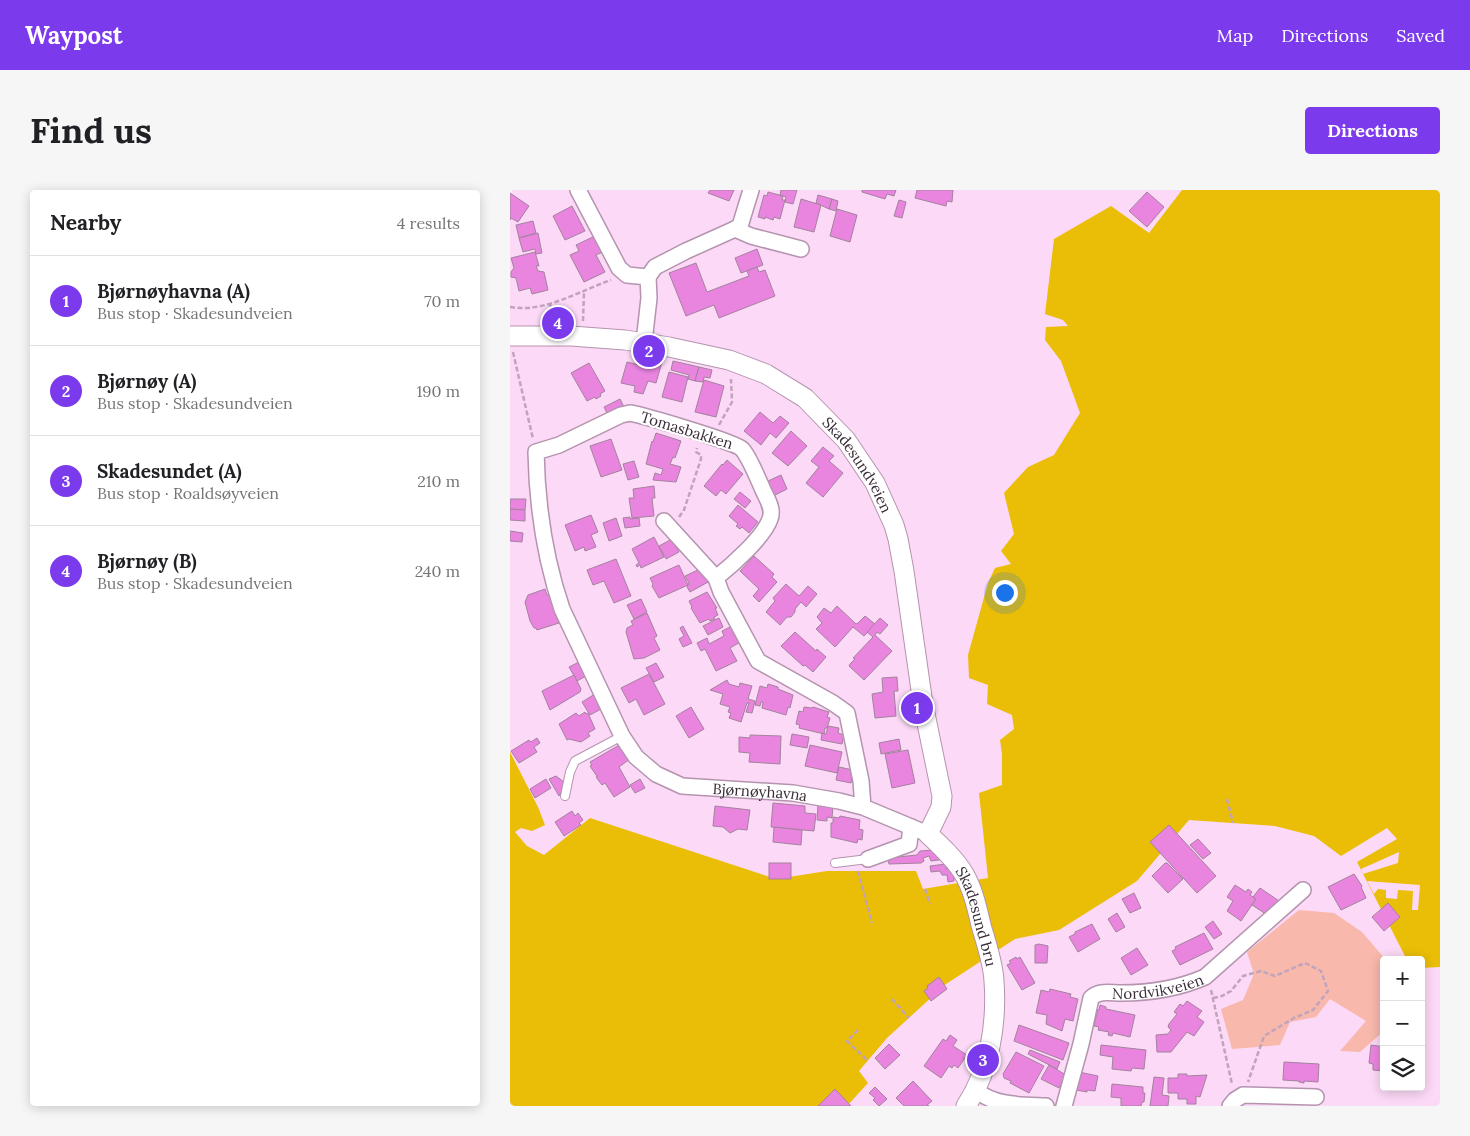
<!DOCTYPE html>
<meta charset="utf-8">
<style>
:root{--surface:#fff;--page:#f6f6f6;--text:#202124;--muted:#757577;--line:#e0e0e0;--accent:#7c3aed}
body{margin:0;font-family:Lora,serif;background:var(--page);color:var(--text)}
.controls{position:absolute;right:15px;bottom:15px;display:grid;overflow:hidden;border-radius:5px;box-shadow:0 2px 12px #0003}
.controls button{width:45px;height:45px;display:grid;place-items:center;padding:0;border:0;border-bottom:1px solid var(--line);background:var(--surface);color:var(--text);font:25px sans-serif}
.you{position:absolute;left:494px;top:402px;width:18px;height:18px;margin:-12px;border:4px solid #fff;border-radius:50%;background:#1a73e8;box-shadow:0 0 0 8px #1a73e833}
.badge{display:grid;place-items:center;width:32px;height:32px;border-radius:50%;background:var(--accent);color:#fff;font-size:16px;font-weight:700}
.pin{position:absolute;translate:-50% -50%;border:2px solid #fff;box-shadow:0 1px 5px #0006}
.list{margin:0;padding:0;list-style:none}
h2{display:flex;justify-content:space-between;align-items:center;height:65px;margin:0;padding:0 20px;font-size:21px}
h2 small{font-size:16px;font-weight:400;color:var(--muted)}
.list li{display:grid;grid-template-columns:32px 1fr auto;gap:15px;align-items:center;box-sizing:border-box;height:90px;padding:0 20px;border-top:1px solid var(--line)}
.list b{display:block;font-size:19px;white-space:nowrap}
.list p{margin:0;font-size:16px;white-space:nowrap;color:var(--muted)}
.list em{font-size:16px;font-style:normal;color:var(--muted)}
.icon{flex:none;width:28px;height:28px;fill:none;stroke:currentColor;stroke-width:2;stroke-linecap:round;stroke-linejoin:round}
.map{position:relative;flex:none;width:930px;height:916px;overflow:hidden;border-radius:5px}
header{display:flex;align-items:center;gap:30px;box-sizing:border-box;height:70px;padding:0 25px;background:var(--accent);color:#fff}
header strong{font-size:24px}
nav{display:flex;gap:28px;margin-inline-start:auto;font-size:18px}
.intro{display:flex;align-items:center;justify-content:space-between;box-sizing:border-box;height:120px;padding:0 30px}
h1{margin:0;font-size:35px}
.button{padding:12px 22px;border-radius:5px;background:var(--accent);color:#fff;font-size:18px;font-weight:700}
main{display:flex;gap:30px;padding:0 30px}
aside{flex:1;background:var(--surface);border-radius:5px;box-shadow:0 2px 12px #0003}
.map>svg:first-child{display:block}
.green{fill:#f8b8ac}
.water{fill:#eabd06}
.pier{fill:#fcd9f6}
.building{fill:#ea85df;stroke:#a2829d}
.lines{fill:none;stroke-linecap:round;stroke-linejoin:round}
.service-casing{stroke:#b494af;stroke-width:10}
.minor-casing{stroke:#b494af;stroke-width:18}
.tertiary-casing{stroke:#b494af;stroke-width:21}
.path{stroke:#c0a4bc;stroke-width:2.5;stroke-dasharray:5 2.5;stroke-linecap:butt}
.service{stroke:#fff;stroke-width:8}
.minor{stroke:#fff;stroke-width:15}
.tertiary{stroke:#fff;stroke-width:19}
.labels{text-anchor:middle;dominant-baseline:central;stroke-width:4.5;stroke-linejoin:round;paint-order:stroke}
.street-label{font-size:15px;fill:#392c37;stroke:#fff}
</style>
<header>
<strong>Waypost</strong>
<nav><a>Map</a><a>Directions</a><a>Saved</a></nav>
</header>
<div class="intro"><h1>Find us</h1><a class="button">Directions</a></div>
<main>
<aside>
<h2>Nearby<small>4 results</small></h2>
<ul class="list">
<li><span class="badge">1</span><div><b>Bjørnøyhavna (A)</b><p>Bus stop · Skadesundveien</p></div><em>70 m</em></li>
<li><span class="badge">2</span><div><b>Bjørnøy (A)</b><p>Bus stop · Skadesundveien</p></div><em>190 m</em></li>
<li><span class="badge">3</span><div><b>Skadesundet (A)</b><p>Bus stop · Roaldsøyveien</p></div><em>210 m</em></li>
<li><span class="badge">4</span><div><b>Bjørnøy (B)</b><p>Bus stop · Skadesundveien</p></div><em>240 m</em></li>
</ul>
</aside>
<div class="map">
<svg width="930" height="916" viewBox="0 0 930 916">
<rect width="100%" height="100%" fill="#fcd9f6"/>
<path class="green" d="M789,720L824,723L852,742L876,770H874V841L850,862L830,861L856,831L820,809L806,827L780,832L770,855L722,859L711,819L733,810L744,784L737,762Z"/>
<path class="water" d="M672,0H930V777L911,778V770H897L847,672L887,649L877,638L831,666L804,646L765,636L679,630L627,691L549,740L505,749L436,794L377,848L349,881L358,893L337,916H0V562L28,617L35,635L22,641L11,638L5,642L17,656L34,665L80,628L266,689L317,681H406L413,699L478,688L469,603L492,595V564L490,550L504,539L502,525L477,514L478,495L459,488L458,465L478,393L485,378L501,374L491,361L504,344L494,303L518,277L544,265L570,223L551,171L535,150L536,137L558,136L553,130L535,124L544,49L601,16L639,43Z"/>
<g class="pier">
<path d="M889,662L888,673L853,684L851,679Z"/>
<path d="M857,691L910,695L908,720H902L903,701L888,700L887,709L876,708V700L868,699L864,704Z"/>
</g>
<g class="building">
<path d="M200,0H224L219,11L198,3Z"/>
<path d="M271,0H287L283,14L275,12L276,7L270,5Z"/>
<path d="M352,0H386L384,6L377,4L375,9L352,2Z"/>
<path d="M407,0H443L442,12L437,11L436,16L405,8Z"/>
<path d="M258,2L273,6L272,10H275L270,29L264,27L263,30L255,27V29L248,27L254,5L257,6Z"/>
<path d="M637,2L654,17L637,37L619,21Z"/>
<path d="M0,3L19,16L8,32L1,28L0,30Z"/>
<path d="M308,5L322,9L319,19L306,13Z"/>
<path d="M291,9L311,15L304,42L284,37Z"/>
<path d="M322,9L328,11L326,21L319,19Z"/>
<path d="M389,10L396,12L392,28L384,26Z"/>
<path d="M62,16L75,41L55,50L43,26Z"/>
<path d="M327,19L347,25L340,52L320,46Z"/>
<path d="M23,31L26,43L9,48L6,35Z"/>
<path d="M28,43L32,63L26,64L25,59L13,62L9,48Z"/>
<path d="M87,45L95,61L86,65L95,82L74,92L60,65L69,61L66,55Z"/>
<path d="M247,59L253,75L231,83L225,68Z"/>
<path d="M25,62L29,76H26L28,81L34,82L38,100L22,104L20,98L9,101L6,88L1,87V82L4,78L1,68Z"/>
<path d="M186,73L197,102L239,86L237,81L247,77L249,82L255,80L265,106L209,128L204,115L176,126L159,83Z"/>
<path d="M143,170L152,172L146,193L138,191L133,204L124,202L125,196L111,193L117,172L141,178Z"/>
<path d="M163,171L189,177L185,191L178,189L179,185L161,180Z"/>
<path d="M79,173L95,201L90,204L91,206L86,209L85,207L77,211L61,183Z"/>
<path d="M189,177L202,180L200,188L194,187L193,192L185,191Z"/>
<path d="M159,182L178,187L172,212L152,207Z"/>
<path d="M194,190L214,196L206,227L185,222Z"/>
<path d="M110,209L114,217L98,225L94,217Z"/>
<path d="M250,222L263,233L270,226L279,233L266,248L260,243L251,255L234,241Z"/>
<path d="M281,241L297,256L278,276L262,263Z"/>
<path d="M146,243L171,251L165,268L163,267L160,274L171,277L166,292L143,290L145,283L151,285L153,279L136,274L142,251L143,252Z"/>
<path d="M101,249L112,280L91,287L80,256Z"/>
<path d="M313,257L324,266L319,271L333,283L313,307L296,293L309,277L301,271Z"/>
<path d="M217,270L233,284L216,304L211,300L206,306L194,296L212,274L213,275Z"/>
<path d="M124,271L129,287L118,290L113,274Z"/>
<path d="M271,285L277,299L263,306L256,292Z"/>
<path d="M144,296L145,308H142L144,326L122,328L119,308H124L123,299Z"/>
<path d="M230,302L241,311L235,318L224,309Z"/>
<path d="M0,309H16L15,320L0,319Z"/>
<path d="M228,315L248,332L239,343L232,337L230,339L226,336L228,334L219,326Z"/>
<path d="M0,319L15,320V331L0,330Z"/>
<path d="M81,325L88,342L81,345L86,357L75,361L74,357L65,361L55,335Z"/>
<path d="M120,327V329L129,328L130,336L115,338L113,328Z"/>
<path d="M106,328L112,346L99,351L93,333Z"/>
<path d="M0,341L13,343L12,352L0,351Z"/>
<path d="M144,347L154,367L131,378L130,375L127,377L126,375L129,373L122,359Z"/>
<path d="M162,349L169,362L156,369L149,356Z"/>
<path d="M244,366L264,384L262,387L267,392L249,412L243,406L249,399L230,381Z"/>
<path d="M106,369L121,406L104,413L94,391L83,395L77,380Z"/>
<path d="M169,375L178,395L149,408L142,396L143,394L140,388Z"/>
<path d="M190,379L200,391L180,402L177,397L179,393L175,386Z"/>
<path d="M276,394L289,406L298,396L307,404L296,417L291,412L285,419V422L281,427H277L270,435L256,422L265,411L263,408Z"/>
<path d="M35,399L37,405L39,404L49,433L27,440L26,438H24L20,431L15,412L18,405Z"/>
<path d="M197,402L207,418H205L208,425L204,427L205,429L200,431L199,429L190,433L181,418L182,417L179,411Z"/>
<path d="M131,409L137,422L124,429L117,415Z"/>
<path d="M327,416L346,434L348,433L355,426L365,434L354,446L343,437L325,457L306,439L312,433L307,427L314,418L321,423Z"/>
<path d="M137,423L147,446L144,448L150,460L134,468L124,469L116,442L117,438L123,435L121,431Z"/>
<path d="M209,428L213,437L198,445L193,436Z"/>
<path d="M370,428L378,435L370,444L367,442L365,445L382,461L354,490L339,476L340,474L345,469L343,468L363,447L357,442Z"/>
<path d="M224,435L232,451L220,458L227,471L206,481L195,459L191,461L187,453L197,448L199,454L214,446L212,441Z"/>
<path d="M173,436L182,453L173,457L169,449L174,446L170,438Z"/>
<path d="M285,442L306,461L307,459L316,467L303,482L295,475L293,476L271,456Z"/>
<path d="M71,471L78,485L67,491L59,477Z"/>
<path d="M146,473L154,487L144,492L136,478Z"/>
<path d="M139,484L155,514L134,525L126,509L119,513L111,498Z"/>
<path d="M64,485L71,499L70,502L40,520L32,501Z"/>
<path d="M387,487L388,501H384L386,526L365,528L362,504L373,502L372,488Z"/>
<path d="M217,490L219,494L229,497L230,493L242,496L238,509L245,511L242,523L236,522L239,513H237L231,532L219,528L221,523L218,522L220,517L210,514L213,504L200,500Z"/>
<path d="M258,494L268,497V499L283,505L280,518L278,517L276,525L252,518L253,512H251L250,516L245,515L250,496L257,498Z"/>
<path d="M85,504L93,518L80,525L72,512Z"/>
<path d="M181,517L194,539L179,548L166,526Z"/>
<path d="M294,517L302,518L303,517L319,522L317,527L320,528L317,538H315L314,544L289,538L290,535L286,534L289,521L293,522Z"/>
<path d="M75,522L76,524L78,523L85,539L78,543L80,546L71,552L59,549L57,550L49,534L66,523L69,526Z"/>
<path d="M318,536L329,538L328,543L334,545L332,554L311,550L312,543L316,544Z"/>
<path d="M282,544L299,547L297,558L280,555Z"/>
<path d="M240,545L271,546L270,574L239,572L240,563L229,562V547L240,548Z"/>
<path d="M27,548L30,553L24,557L27,562L9,573L1,561L19,550L21,552Z"/>
<path d="M389,549L391,560L371,564L369,553Z"/>
<path d="M111,554L120,569L109,577L120,597L104,607L95,593L92,595L86,587L88,586L86,585L80,576L82,575L80,572Z"/>
<path d="M300,555L332,562L327,583L295,576Z"/>
<path d="M398,560L405,593L382,598L375,564Z"/>
<path d="M329,577L343,580L341,593L326,590Z"/>
<path d="M46,586L54,592L53,599L49,606L39,589Z"/>
<path d="M36,589L41,598L25,608L20,599Z"/>
<path d="M130,589L135,598L125,603L120,595Z"/>
<path d="M263,613L295,616V623L306,624L304,641L261,637Z"/>
<path d="M308,614L323,616L322,628L317,627V631L307,630Z"/>
<path d="M205,616L240,620L237,640L228,639L220,643L213,637L203,636Z"/>
<path d="M62,621L65,626L68,623L73,630L69,633L71,635L54,646L45,632Z"/>
<path d="M330,626L350,630L349,639L353,640L352,650L348,649L347,653L321,647V633H323V627L329,628Z"/>
<path d="M659,635L706,686L687,703L640,652Z"/>
<path d="M264,637L292,640L291,655L263,652Z"/>
<path d="M688,649L701,663L693,669L680,655Z"/>
<path d="M424,660V664H429V670L421,671L419,666L413,668L414,671L411,673L379,674L378,668L407,665L410,661Z"/>
<rect x="259" y="673" width="22" height="16"/>
<path d="M655,673H657L673,689L658,703L642,686Z"/>
<path d="M436,674V679L440,678L441,682H444V691L438,692L437,685H432L430,681L421,682L420,676Z"/>
<path d="M844,684L852,696L851,697L856,708L831,720L818,697Z"/>
<path d="M725,695L736,702L738,699L742,702L740,705L746,709L731,731L717,721L723,711L717,707Z"/>
<path d="M750,698L772,713L762,728L742,715L746,709L743,707Z"/>
<path d="M624,703L631,718L620,723L612,709Z"/>
<path d="M878,713L890,727L874,741L862,727Z"/>
<path d="M607,723L615,737L606,742L598,729Z"/>
<path d="M703,731L712,744L704,749L695,737Z"/>
<path d="M582,734L590,749L568,762L559,747L565,744V742Z"/>
<path d="M694,743L703,759L670,775L662,761L666,759L665,757Z"/>
<path d="M529,754L538,756L537,773H525V755Z"/>
<path d="M627,758L638,775L621,785L611,768Z"/>
<path d="M506,767L507,769L510,767L525,793L512,800L497,775L501,773L499,771Z"/>
<path d="M429,787L437,799L421,811L414,801L418,798L417,796Z"/>
<path d="M540,799L561,804L560,807L568,809L563,831L555,829L552,841L536,834L537,825L526,823L531,800L539,802Z"/>
<path d="M677,811L692,821L687,827L694,832L684,846L677,842L661,862H647L646,845L658,844L661,840L658,837L659,834L667,824L664,822L670,814L673,816Z"/>
<path d="M590,815L596,817V819L625,825L620,847L603,843L602,846L598,845L599,842L588,840L589,837L584,836L588,819L589,820Z"/>
<path d="M509,835L559,853L553,870L504,851Z"/>
<path d="M440,845L447,850L443,856L457,865L448,878L444,875L442,878L439,876L431,888L414,876L433,849L436,851Z"/>
<path d="M379,854L390,865L375,879L365,868Z"/>
<path d="M591,855L636,860L634,879L622,878L621,881L602,879L603,867L590,865Z"/>
<path d="M861,855L874,857V881L863,880V874L859,873Z"/>
<path d="M520,860L550,872L547,879L518,864Z"/>
<path d="M506,862L534,876L519,903L500,893L501,891L494,888L493,884Z"/>
<path d="M774,872L809,874L808,892L794,891V893L789,892V891L773,890Z"/>
<path d="M539,875L556,885L549,898L531,889Z"/>
<path d="M569,882L588,886L585,901L577,900V902L566,900Z"/>
<path d="M668,884H677V886L697,885L690,907L686,906V914H677V909H668V903H658V888H668Z"/>
<path d="M644,887L654,888L652,905L659,906L658,916H640Z"/>
<path d="M403,891L422,911L417,915L419,916H394L386,908Z"/>
<path d="M602,894L633,897V903H635L634,912H632L631,916H611V908L601,907Z"/>
<path d="M365,897L377,909L369,916L363,910L365,908L359,903Z"/>
<path d="M325,899L341,916H308Z"/>
</g>
<g class="lines">
<defs>
<g id="service">
<path d="M55,606L60,582L65,571L112,546"/>
<path d="M325,673L358,669"/>
</g>
<g id="minor">
<path d="M68,0L109,78L117,85L138,87L139,108L134,152"/>
<path d="M225,39L241,46L291,59"/>
<path d="M138,87L145,77L176,61L225,39L230,36L241,0"/>
<path d="M154,331L206,388"/>
<path id="s1" d="M353,617L351,591L337,523L323,513L248,471L211,402L206,388C221,376 254,347 260,329C264,319 257,309 253,300C248,289 240,268 232,259C226,252 132,225 120,223L111,225L49,255L26,262C27,315 35,369 52,419L112,546L126,567L146,584L172,596L283,603L329,611L353,617L418,644"/>
<path d="M358,669L399,654L401,637"/>
<path d="M466,900C484,916 512,915 536,916"/>
<path id="s2" d="M554,916L571,854L581,808C589,800 600,803 611,803C639,803 670,798 695,787L793,700"/>
<path d="M720,916L725,910L733,905L806,907"/>
</g>
<g id="tertiary">
<path id="s3" d="M0,146H61L115,150L159,157L219,170L256,184L295,208L336,250L365,293L384,335L388,349L394,381L413,514L432,606L431,617L418,644C431,656 445,669 454,684C463,699 467,718 471,735C476,753 483,772 484,791C487,833 480,880 456,916"/>
</g>
</defs>
<use href="#service" class="service-casing"/>
<use href="#minor" class="minor-casing"/>
<use href="#tertiary" class="tertiary-casing"/>
<g class="path">
<path d="M39,114L52,130"/>
<path d="M0,117C35,123 69,101 101,90"/>
<path d="M73,131L74,102"/>
<path d="M3,162L23,249"/>
<path d="M209,235L222,212L221,189"/>
<path d="M169,327L174,320L191,269V265L186,262L187,258"/>
<path d="M717,609L723,633"/>
<path d="M348,681L362,733"/>
<path d="M415,699L420,714"/>
<path d="M701,800L722,894"/>
<path d="M703,808L712,806L721,801L733,786L751,781L765,786L795,773L811,781L818,801L803,820L784,828L754,846L738,892"/>
<path d="M382,809L399,828"/>
<path d="M348,840L337,851L358,871"/>
</g>
<use href="#service" class="service"/>
<use href="#minor" class="minor"/>
<use href="#tertiary" class="tertiary"/>
</g>
<g class="labels">
<g class="street-label">
<text transform="translate(177 240) rotate(17)">Tomasbakken</text>
<text stroke="none"><textPath href="#s3" startOffset="392">Skadesundveien</textPath></text>
<text stroke="none"><textPath href="#s1" startOffset="1128">Bjørnøyhavna</textPath></text>
<text stroke="none"><textPath href="#s3" startOffset="878">Skadesund bru</textPath></text>
<text stroke="none"><textPath href="#s2" startOffset="180">Nordvikveien</textPath></text>
</g>
</g>
</svg>
<div class="controls">
<button>+</button>
<button>−</button>
<button><svg class="icon" aria-label="layers" viewBox="0 0 24 24"><path d="M12 4l9 5-9 5-9-5zM3 14l9 5 9-5"/></svg></button>
</div>
<div class="you"></div>
<div class="pin badge" style="left:407px;top:518px">1</div>
<div class="pin badge" style="left:139px;top:161px">2</div>
<div class="pin badge" style="left:473px;top:870px">3</div>
<div class="pin badge" style="left:48px;top:133px">4</div>
</div>
</main>
